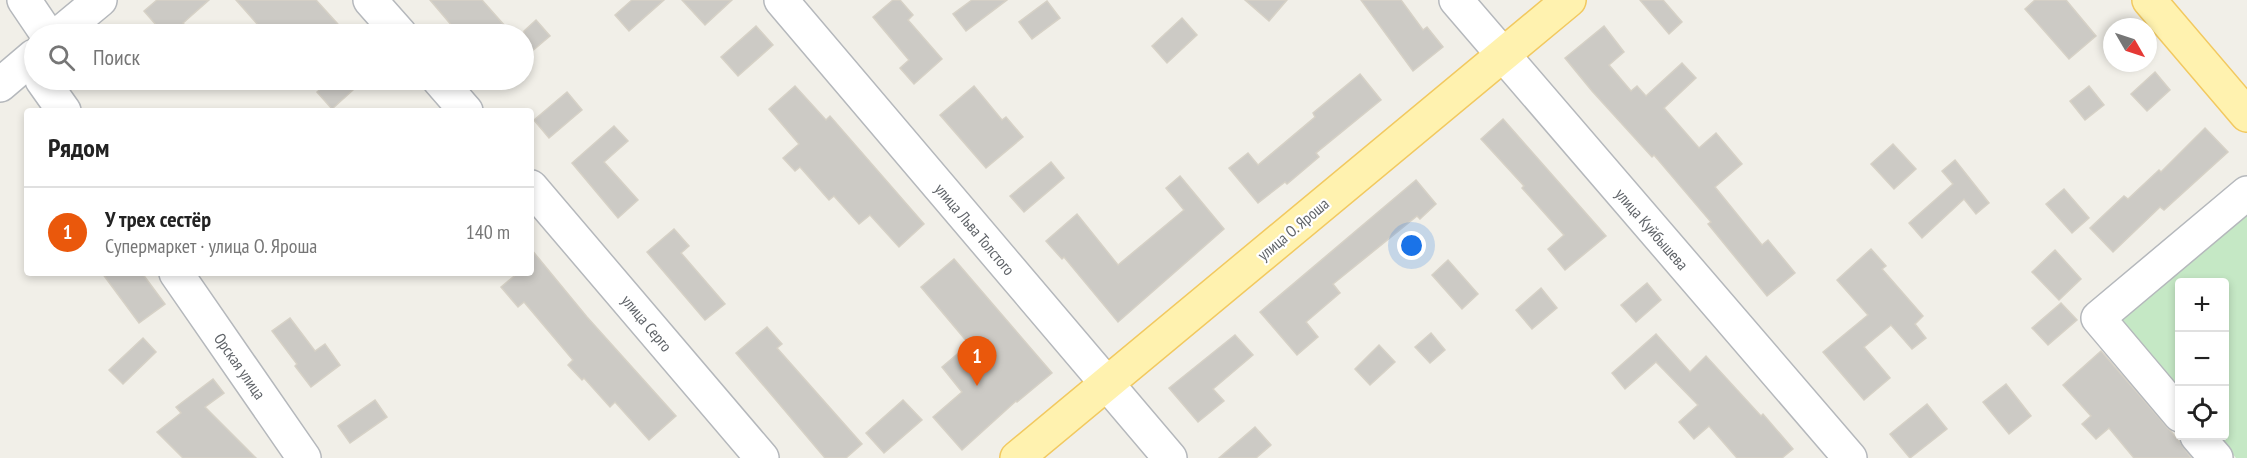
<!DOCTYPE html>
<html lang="ru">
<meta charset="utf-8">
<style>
:root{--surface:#fff;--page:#f2f2f2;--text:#222;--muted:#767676;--line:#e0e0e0;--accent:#ea580c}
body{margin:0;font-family:"PT Sans Narrow",sans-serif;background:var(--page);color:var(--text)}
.controls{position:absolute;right:18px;bottom:18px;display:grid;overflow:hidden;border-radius:6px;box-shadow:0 3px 9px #0003}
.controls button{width:54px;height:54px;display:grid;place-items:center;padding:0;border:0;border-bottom:2px solid var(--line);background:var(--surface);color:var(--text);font:30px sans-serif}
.compass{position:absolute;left:2103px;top:18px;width:54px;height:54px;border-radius:50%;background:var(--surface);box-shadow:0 3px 9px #0003;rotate:129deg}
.you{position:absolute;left:1412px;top:246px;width:21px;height:21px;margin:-15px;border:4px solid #fff;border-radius:50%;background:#1a73e8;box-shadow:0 0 0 9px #1a73e833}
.badge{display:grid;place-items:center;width:39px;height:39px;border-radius:50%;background:var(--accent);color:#fff;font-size:20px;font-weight:700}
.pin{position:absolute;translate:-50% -50px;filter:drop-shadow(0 2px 3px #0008)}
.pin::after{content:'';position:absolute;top:32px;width:21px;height:18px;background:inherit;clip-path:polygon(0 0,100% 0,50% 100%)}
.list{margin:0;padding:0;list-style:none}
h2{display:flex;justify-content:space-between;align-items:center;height:78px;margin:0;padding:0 24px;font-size:26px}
h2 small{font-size:20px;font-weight:400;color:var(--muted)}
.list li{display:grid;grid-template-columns:39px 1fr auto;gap:18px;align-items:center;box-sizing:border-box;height:90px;padding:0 24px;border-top:2px solid var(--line)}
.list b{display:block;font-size:22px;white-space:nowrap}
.list p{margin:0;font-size:20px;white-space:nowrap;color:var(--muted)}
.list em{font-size:20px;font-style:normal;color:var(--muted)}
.icon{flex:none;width:33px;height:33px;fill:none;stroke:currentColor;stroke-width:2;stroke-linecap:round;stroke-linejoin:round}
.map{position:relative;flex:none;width:2247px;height:458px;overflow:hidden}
.search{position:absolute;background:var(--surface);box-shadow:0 3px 9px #0003;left:24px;top:24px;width:510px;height:66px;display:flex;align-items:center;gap:15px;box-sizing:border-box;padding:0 21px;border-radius:33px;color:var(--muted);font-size:22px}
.panel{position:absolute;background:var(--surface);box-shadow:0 3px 9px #0003;left:24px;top:108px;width:510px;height:168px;border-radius:6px}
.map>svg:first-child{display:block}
.green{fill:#c5e8c5}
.building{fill:#cccac5;stroke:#d6d1c6;stroke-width:1.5}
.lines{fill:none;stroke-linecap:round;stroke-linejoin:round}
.minor-casing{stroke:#b5b8bc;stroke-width:36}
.major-casing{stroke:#f2c960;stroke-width:36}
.minor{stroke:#fff;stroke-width:33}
.major{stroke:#fff2af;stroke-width:33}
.labels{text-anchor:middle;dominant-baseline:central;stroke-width:4.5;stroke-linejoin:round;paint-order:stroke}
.street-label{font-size:16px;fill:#5f6368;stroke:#fff}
</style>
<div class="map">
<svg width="2247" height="458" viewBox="0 0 2247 458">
<rect width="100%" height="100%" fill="#f1efe8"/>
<path class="green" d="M2247,203V458H2236L2217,436H2224V282H2180L2179,391L2116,316Z"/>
<g class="building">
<path d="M157,0H209L183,23L193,34H164L144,11Z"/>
<path d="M236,0H316L347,34H266Z"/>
<path d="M430,0H482L512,34H459Z"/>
<path d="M632,0H664L629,31L615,15Z"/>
<path d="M682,0H732L705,25Z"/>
<path d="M893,0H900L913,15L908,20L942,59L914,84L900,68L909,60L873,17Z"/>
<path d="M972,0H1007L966,31L953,14Z"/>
<path d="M1245,0H1287L1269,21Z"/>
<path d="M1361,0H1401L1423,30L1427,27L1443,47L1413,71Z"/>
<path d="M1640,0H1663L1682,22L1669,34Z"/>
<path d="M2035,0H2066L2096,36L2069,59L2025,9Z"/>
<path d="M1047,1L1060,18L1032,39L1019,22Z"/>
<path d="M1182,18L1197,35L1167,63L1152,46Z"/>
<path d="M536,20L550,36L524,58V31Z"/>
<path d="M756,26L773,45L738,76L721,57Z"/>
<path d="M1604,26L1624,52L1609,65L1631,91L1637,86L1646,96L1682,63L1696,78L1664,108L1699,148L1716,133L1742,164L1715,187L1762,245L1768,240L1795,273L1767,296L1708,224L1711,222L1654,155L1652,157L1592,91L1565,58Z"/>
<path d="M2155,72L2170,90L2147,111L2131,94Z"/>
<path d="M1360,74L1381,100L1316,153L1319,157L1287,184L1285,182L1258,203L1229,168L1248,153L1258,165L1315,117L1313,113Z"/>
<path d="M331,80H364L332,109L317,92Z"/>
<path d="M795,86L826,120L830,116L924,224L899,247L870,215L859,224L834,196L829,200L800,167L795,171L783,158L799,144L769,109Z"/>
<path d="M974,86L1002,120L1006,117L1023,137L986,168L940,115Z"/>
<path d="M2089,86L2104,105L2085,120L2070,101Z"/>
<path d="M567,92L582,110L549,138L534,120Z"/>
<path d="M1503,119L1606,236L1565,270L1548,249L1564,235L1522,188L1524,186L1481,139Z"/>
<path d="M614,126L628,141L604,162L638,200L618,218L572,163Z"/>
<path d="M2205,128L2228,152L2164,210L2160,207L2113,252L2090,228L2124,196L2128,199L2159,170L2161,172Z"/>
<path d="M1893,144L1916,169L1894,189L1871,164Z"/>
<path d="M1955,160L1989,203L1976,214L1964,199L1922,238L1909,223L1953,184L1942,171Z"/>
<path d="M1051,162L1064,178L1024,212L1010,196Z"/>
<path d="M1180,176L1224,229L1118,322L1064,257L1062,259L1046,241L1077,214L1118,265L1184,210L1166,188Z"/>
<path d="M1416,180L1436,204L1420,219L1417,216L1333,284L1340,293L1306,322L1318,337L1297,355L1260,312Z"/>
<path d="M2064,189L2089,218L2072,233L2046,204Z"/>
<path d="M674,229L689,246L681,253L725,304L705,320L647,252Z"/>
<path d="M531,249L587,317L676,416L649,440L615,402L610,407L584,378L582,380L568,365L573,360L524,302L518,307L501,287L518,273H531Z"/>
<path d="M1871,249L1886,266L1882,269L1923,316L1915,324L1926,338L1912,349L1891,325L1864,347L1890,378L1864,400L1823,352L1868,315L1837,280Z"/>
<path d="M2055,250L2081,279L2059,300L2032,272Z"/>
<path d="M954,259L1052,373L1017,402L1016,401L962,450L933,417L962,392L942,367L969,344L921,287Z"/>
<path d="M1448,260L1478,294L1462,309L1432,275Z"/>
<path d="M102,273H142L165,304L139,323Z"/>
<path d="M1647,283L1661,300L1636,322L1621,305Z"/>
<path d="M1541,288L1557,308L1532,329L1516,310Z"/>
<path d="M2061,303L2077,320L2048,345L2032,328Z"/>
<path d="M290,318L315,351L325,344L340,365L311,387L295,366L297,364L272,331Z"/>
<path d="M767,327L782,344L777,348L862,444L846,458H825L736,353Z"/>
<path d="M1431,333L1445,350L1430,363L1415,347Z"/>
<path d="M1656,334L1690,372L1706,356L1761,416L1763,414L1793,449L1782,458H1737L1709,426L1694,439L1679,422L1698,405L1656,362L1625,389L1612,373Z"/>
<path d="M1235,335L1253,355L1213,389L1224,401L1198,422L1169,388Z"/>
<path d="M143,338L156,352L123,384L109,370Z"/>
<path d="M1379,345L1395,362L1370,385L1355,369Z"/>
<path d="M2101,351L2180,442L2191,458H2134L2109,428L2096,439L2082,424L2091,416L2063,385Z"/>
<path d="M213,379L224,393L205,407L256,458H183L157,432L181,413L176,407Z"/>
<path d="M2006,384L2031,416L2009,434L1983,402Z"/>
<path d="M375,400L387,417L350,443L338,426Z"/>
<path d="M903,400L922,420L884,453L866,433Z"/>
<path d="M1927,404L1947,429L1910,458L1890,434Z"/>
<path d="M1255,427L1271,445L1256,458H1219Z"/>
</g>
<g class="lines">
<defs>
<g id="minor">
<path d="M24,0L47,34"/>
<path d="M370,0L400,34"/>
<path d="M781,0L1170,458"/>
<path d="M1456,0L1850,458"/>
<path d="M59,34L100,0"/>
<path d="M42,80L64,111"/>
<path d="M439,80L466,111"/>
<path d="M0,85L34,56"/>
<path d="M531,187L762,458"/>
<path d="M176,273L304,458"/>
<path d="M2180,415L2098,318L2247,193"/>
<path d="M2197,436L2216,458"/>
</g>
<g id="major">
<path d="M2149,0L2247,115"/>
<path d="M1017,458L1569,0"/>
</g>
</defs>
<use href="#minor" class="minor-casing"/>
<use href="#major" class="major-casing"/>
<use href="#minor" class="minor"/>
<use href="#major" class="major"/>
</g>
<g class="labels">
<g class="street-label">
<text transform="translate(975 229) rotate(50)">улица Льва Толстого</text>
<text transform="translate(1293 229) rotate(-40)">улица О. Яроша</text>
<text transform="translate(1652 229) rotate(49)">улица Куйбышева</text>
<text transform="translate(647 323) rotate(50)">улица Серго</text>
<text transform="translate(240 366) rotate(55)">Орская улица</text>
</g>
</g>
</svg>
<div class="controls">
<button>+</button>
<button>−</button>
<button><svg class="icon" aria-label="locate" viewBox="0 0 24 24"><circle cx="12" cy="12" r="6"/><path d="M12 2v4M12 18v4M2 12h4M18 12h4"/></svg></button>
</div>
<svg class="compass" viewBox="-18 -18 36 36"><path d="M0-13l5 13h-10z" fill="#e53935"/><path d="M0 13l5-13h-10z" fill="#767676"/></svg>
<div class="you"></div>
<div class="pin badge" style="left:977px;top:386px">1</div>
<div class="search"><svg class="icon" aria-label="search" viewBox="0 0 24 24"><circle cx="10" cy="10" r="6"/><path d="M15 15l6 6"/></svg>Поиск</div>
<section class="panel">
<h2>Рядом<small></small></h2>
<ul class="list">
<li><span class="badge">1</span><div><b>У трех сестёр</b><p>Супермаркет · улица О. Яроша</p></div><em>140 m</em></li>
</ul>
</section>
</div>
